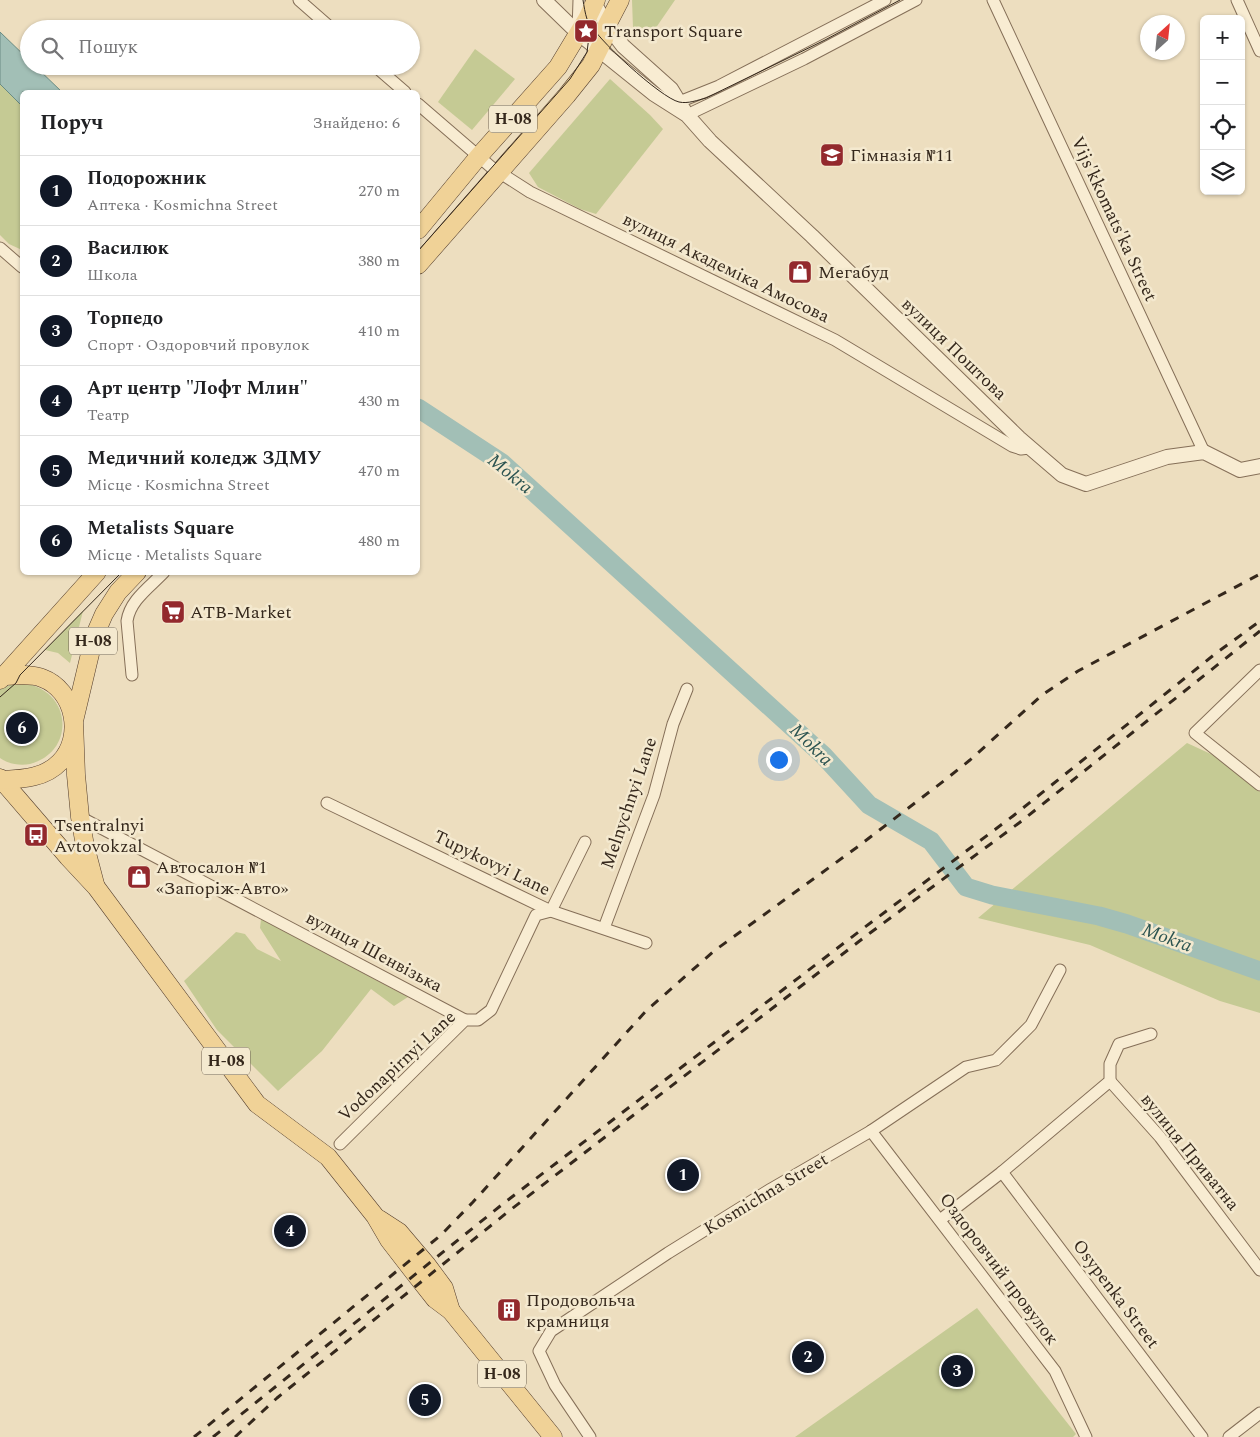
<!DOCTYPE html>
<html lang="uk">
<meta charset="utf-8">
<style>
:root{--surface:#fff;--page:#f6f6f6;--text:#202124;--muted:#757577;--line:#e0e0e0;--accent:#111827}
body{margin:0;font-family:Spectral,serif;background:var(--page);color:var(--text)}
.controls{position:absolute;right:15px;top:15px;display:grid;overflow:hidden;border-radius:8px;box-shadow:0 1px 4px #0004}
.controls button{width:45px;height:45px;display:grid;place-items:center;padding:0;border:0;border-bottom:1px solid var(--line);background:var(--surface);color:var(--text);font:25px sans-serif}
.compass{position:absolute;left:1140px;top:15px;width:45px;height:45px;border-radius:50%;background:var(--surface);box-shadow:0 1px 4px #0004;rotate:27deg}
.you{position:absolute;left:778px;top:759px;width:18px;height:18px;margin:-12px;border:4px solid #fff;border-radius:50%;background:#1a73e8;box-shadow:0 0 0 8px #1a73e833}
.badge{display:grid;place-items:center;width:32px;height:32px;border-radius:50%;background:var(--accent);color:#fff;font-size:16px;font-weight:700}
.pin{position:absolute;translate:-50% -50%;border:2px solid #fff;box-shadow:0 1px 5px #0006}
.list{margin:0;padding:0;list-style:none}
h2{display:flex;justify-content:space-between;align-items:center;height:65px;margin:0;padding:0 20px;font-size:21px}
h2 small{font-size:16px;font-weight:400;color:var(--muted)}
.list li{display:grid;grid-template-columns:32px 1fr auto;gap:15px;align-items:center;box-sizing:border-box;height:70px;padding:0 20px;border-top:1px solid var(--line)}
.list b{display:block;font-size:19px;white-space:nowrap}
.list p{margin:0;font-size:16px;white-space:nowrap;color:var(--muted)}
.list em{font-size:16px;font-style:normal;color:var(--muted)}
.icon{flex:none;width:28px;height:28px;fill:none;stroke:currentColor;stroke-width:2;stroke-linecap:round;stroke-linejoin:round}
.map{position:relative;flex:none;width:1260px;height:1437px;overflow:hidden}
.search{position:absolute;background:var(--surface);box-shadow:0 1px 4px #0004;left:20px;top:20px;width:400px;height:55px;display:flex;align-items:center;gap:12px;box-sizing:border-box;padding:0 18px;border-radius:28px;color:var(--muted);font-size:19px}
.panel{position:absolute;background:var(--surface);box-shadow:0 1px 4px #0004;left:20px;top:90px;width:400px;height:485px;border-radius:8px}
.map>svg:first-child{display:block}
.green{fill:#c5ca94}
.water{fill:#a2bfb6;stroke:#6a8c83}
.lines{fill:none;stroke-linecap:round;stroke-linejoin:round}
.river{stroke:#a2bfb6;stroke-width:19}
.minor-casing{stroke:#856f58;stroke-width:13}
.tertiary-casing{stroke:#856f58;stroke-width:16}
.primary-casing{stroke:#533d2d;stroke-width:19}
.minor{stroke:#f8ecd2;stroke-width:11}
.tertiary{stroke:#f8ecd2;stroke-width:14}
.primary{stroke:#f0d297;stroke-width:18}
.tram{stroke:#35281c;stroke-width:1}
.rail{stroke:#35281c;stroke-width:3;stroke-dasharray:9 9;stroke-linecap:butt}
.labels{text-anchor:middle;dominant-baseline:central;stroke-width:5;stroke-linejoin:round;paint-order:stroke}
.shield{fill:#f4e9cf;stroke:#6e6252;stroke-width:1}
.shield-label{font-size:16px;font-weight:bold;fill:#35281c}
.poi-label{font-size:18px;fill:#35281c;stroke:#f4e9cf;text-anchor:start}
.street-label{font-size:18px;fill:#35281c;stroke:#f4e9cf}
.water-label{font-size:19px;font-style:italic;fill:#2c5451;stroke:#f4e9cf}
</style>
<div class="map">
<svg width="1260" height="1437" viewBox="0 0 1260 1437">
<rect width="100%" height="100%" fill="#eddebf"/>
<g class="green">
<path d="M632,0H675L653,32L633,28Z"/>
<path d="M475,49L515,79L472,130L438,102Z"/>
<path d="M610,79L650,115L663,129L596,214L580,209L538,187L529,173Z"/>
<path d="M0,84L22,106V250L9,244L0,235Z"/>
<path d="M83,611L70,663L58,653L45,650Z"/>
<path d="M16,683C71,683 79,751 30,764C20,766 8,764 0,758V690L2,688Z"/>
<path d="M1187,743L1213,755L1260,792V1013L1220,1001L1090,945L978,918Z"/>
<path d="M261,919L408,997L394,1006L371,989L322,1051L278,1091L217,1030L184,981L236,932L245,934L257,949L281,961L260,928Z"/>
<path d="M977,1308L1076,1434L1073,1437H795Z"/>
</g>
<path class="water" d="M0,32L29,60V66H35L62,92H22V106L0,84Z"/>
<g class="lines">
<path class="river" d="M418,408L502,463L823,755L869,805L931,841L966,887L992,895L1099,916L1127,924L1260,971"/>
<defs>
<g id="minor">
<path d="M299,0L332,29"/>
<path d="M993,0L1204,452"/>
<path d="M1237,0L1260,51"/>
<path d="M578,31L579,0"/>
<path d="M375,66L405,92"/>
<path d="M671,102H679L719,86L885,0"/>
<path d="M418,104L491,167L530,192L835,340L1012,446L1021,449L1029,448"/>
<path d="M687,115L804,59L916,0"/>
<path d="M0,248L22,267"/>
<path d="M1260,670L1195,733L1260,785"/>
<path d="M132,675L127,621C130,600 150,587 164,572"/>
<path d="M327,803L551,911L646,943"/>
<path d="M80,817L465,1020"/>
<path d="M604,928L654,795L673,724L687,689"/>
<path d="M1110,1081L1160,1137L1260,1270"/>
<path d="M871,1131L1055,1371L1086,1437"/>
<path d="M340,1144L465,1020H478L491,1010L536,915L551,911L585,842"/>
<path d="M1002,1172L1202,1437"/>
<path d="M940,1220L1002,1172L1110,1081V1064L1119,1044L1151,1034"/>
<path d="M590,1437L555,1385L539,1351L551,1331L668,1253L771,1189L871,1131L966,1067L996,1060L1031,1025L1060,970"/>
<path d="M1229,1437L1260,1413"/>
</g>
<g id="tertiary">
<path d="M544,0L578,33L654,94L687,115L710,141L812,236L1019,438L1062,475L1086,484L1167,457L1204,452L1240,470L1260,466"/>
<path d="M594,3L607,25L623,46L671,89L685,112"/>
</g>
<g id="primary">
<path d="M418,230L479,156L558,67L587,19L596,0"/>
<path d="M418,265L567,95L591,65L604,39L607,25L620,0"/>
<path d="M0,680L97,572"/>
<path d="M0,778L68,857L96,887L257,1104L328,1157L375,1216L389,1240L416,1275L435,1299L451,1311L553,1437"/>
<path d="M3,780C23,779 45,778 60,762C84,737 75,690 42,678C31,673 15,676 3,676"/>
<path d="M95,884L85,846L80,817L76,775L74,721L94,637L104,614L118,592L137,572"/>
<path d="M379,1219L399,1232L427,1265L444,1288L451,1311"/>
</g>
</defs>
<use href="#minor" class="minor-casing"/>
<use href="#tertiary" class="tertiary-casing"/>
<use href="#primary" class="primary-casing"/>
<use href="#minor" class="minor"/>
<use href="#tertiary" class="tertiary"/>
<use href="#primary" class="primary"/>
<g class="tram">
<path d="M583,0C584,6 585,13 587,19C594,37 661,98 679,102C688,104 698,100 706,98L825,40L900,0"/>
<path d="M418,251L570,79L587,52L591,21"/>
<path d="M0,697L16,683L20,675L122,572"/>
</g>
<g class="rail">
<path d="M194,1437L441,1235L473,1202L646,1011L714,951L856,848L945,780L970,760L1042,695L1078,671L1260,574"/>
<path d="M213,1437L504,1203L865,927L1013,816L1215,654L1260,621"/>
<path d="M235,1437L277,1398L509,1211L870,933L1019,823L1260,631"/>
</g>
</g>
<defs>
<symbol id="sight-square" viewBox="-11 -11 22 22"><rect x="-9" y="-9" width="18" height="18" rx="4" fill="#93292d" stroke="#f4e9cf"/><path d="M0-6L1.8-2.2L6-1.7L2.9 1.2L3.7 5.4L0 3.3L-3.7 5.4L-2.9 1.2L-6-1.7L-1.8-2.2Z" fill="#fff"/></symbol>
<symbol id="school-square" viewBox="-11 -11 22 22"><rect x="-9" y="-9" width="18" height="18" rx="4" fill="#93292d" stroke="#f4e9cf"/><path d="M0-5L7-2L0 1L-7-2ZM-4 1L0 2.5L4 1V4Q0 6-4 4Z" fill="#fff"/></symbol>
<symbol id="shop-square" viewBox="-11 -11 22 22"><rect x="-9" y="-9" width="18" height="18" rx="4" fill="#93292d" stroke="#f4e9cf"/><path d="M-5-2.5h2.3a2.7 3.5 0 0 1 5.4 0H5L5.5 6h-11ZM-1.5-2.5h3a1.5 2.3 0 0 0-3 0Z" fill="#fff"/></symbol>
<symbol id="supermarket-square" viewBox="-11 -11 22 22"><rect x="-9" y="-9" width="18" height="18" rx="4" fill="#93292d" stroke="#f4e9cf"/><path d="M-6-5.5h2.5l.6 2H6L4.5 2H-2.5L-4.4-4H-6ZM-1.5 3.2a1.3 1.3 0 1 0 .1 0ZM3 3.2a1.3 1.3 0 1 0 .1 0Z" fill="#fff"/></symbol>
<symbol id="bus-square" viewBox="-11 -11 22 22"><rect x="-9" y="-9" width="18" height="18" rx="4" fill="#93292d" stroke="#f4e9cf"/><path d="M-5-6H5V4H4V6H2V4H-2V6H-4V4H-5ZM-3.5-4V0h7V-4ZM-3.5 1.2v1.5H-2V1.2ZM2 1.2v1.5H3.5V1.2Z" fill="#fff"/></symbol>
<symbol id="building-square" viewBox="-11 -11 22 22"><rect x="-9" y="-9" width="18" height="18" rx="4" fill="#93292d" stroke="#f4e9cf"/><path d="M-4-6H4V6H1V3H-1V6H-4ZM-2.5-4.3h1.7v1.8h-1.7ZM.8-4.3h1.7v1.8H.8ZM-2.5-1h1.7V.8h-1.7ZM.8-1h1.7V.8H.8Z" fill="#fff"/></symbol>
</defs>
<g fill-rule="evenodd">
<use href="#sight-square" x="572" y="17" width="28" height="28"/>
<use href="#school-square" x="818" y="141" width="28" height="28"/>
<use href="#shop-square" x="786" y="258" width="28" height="28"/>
<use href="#supermarket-square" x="159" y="598" width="28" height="28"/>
<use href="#bus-square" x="22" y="821" width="28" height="28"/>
<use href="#shop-square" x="125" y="863" width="28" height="28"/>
<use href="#building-square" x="495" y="1296" width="28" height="28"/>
</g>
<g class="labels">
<g class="shield">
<rect x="489" y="105.5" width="48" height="27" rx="4"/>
<rect x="69" y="627.5" width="48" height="27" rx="4"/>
<rect x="202" y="1047.5" width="48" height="27" rx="4"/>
<rect x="478" y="1360.5" width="48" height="27" rx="4"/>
</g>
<g class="shield-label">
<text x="513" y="119">Н-08</text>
<text x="93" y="641">Н-08</text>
<text x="226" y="1061">Н-08</text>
<text x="502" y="1374">Н-08</text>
</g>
<g class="poi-label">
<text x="604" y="31">Transport Square</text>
<text x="850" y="155">Гімназія №11</text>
<text x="818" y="272">Мегабуд</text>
<text x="190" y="612">ATB-Market</text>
<text x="54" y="825">Tsentralnyi<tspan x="54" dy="21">Avtovokzal</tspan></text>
<text x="156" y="867">Автосалон №1<tspan x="156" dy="21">«Запоріж-Авто»</tspan></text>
<text x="526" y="1300">Продовольча<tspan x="526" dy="21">крамниця</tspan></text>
</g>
<g class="street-label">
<text transform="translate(1114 219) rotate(65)">Vijsʹkkomatsʹka Street</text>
<text transform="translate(726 268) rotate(26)">вулиця Академіка Амосова</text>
<text transform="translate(954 349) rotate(44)">вулиця Поштова</text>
<text transform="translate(629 803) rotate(-71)">Melnychnyi Lane</text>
<text transform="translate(492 863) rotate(26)">Tupykovyi Lane</text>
<text transform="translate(374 952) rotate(28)">вулиця Шенвізька</text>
<text transform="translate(397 1066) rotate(-43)">Vodonapirnyi Lane</text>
<text transform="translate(1190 1152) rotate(51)">вулиця Приватна</text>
<text transform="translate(766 1194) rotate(-31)">Kosmichna Street</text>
<text transform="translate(999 1269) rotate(53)">Оздоровчий провулок</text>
<text transform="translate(1116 1294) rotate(53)">Osypenka Street</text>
</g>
<g class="water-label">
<text transform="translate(510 474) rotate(39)">Mokra</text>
<text transform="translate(811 745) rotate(44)">Mokra</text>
<text transform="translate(1167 938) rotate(20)">Mokra</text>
</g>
</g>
</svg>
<div class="controls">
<button>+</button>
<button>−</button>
<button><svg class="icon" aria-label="locate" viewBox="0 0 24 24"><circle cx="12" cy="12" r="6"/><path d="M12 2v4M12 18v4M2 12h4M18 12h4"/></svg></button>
<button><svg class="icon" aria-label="layers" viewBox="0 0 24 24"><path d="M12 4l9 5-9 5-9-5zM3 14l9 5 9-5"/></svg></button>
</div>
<svg class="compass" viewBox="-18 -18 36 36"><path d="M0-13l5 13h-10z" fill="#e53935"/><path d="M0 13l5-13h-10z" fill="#757577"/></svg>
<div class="you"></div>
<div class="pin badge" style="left:683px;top:1175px">1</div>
<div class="pin badge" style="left:808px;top:1357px">2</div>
<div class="pin badge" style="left:957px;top:1371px">3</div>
<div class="pin badge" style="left:290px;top:1231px">4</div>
<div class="pin badge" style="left:425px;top:1400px">5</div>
<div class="pin badge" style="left:22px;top:728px">6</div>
<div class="search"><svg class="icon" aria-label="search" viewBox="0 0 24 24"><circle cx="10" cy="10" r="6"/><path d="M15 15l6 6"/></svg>Пошук</div>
<section class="panel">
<h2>Поруч<small>Знайдено: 6</small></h2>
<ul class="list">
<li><span class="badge">1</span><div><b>Подорожник</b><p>Аптека · Kosmichna Street</p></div><em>270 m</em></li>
<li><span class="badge">2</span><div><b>Василюк</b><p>Школа</p></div><em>380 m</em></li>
<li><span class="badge">3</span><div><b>Торпедо</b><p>Спорт · Оздоровчий провулок</p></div><em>410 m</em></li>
<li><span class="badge">4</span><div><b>Арт центр &quot;Лофт Млин&quot;</b><p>Театр</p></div><em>430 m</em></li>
<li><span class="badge">5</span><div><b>Медичний коледж ЗДМУ</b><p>Місце · Kosmichna Street</p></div><em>470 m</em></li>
<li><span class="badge">6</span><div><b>Metalists Square</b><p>Місце · Metalists Square</p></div><em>480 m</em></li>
</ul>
</section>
</div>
